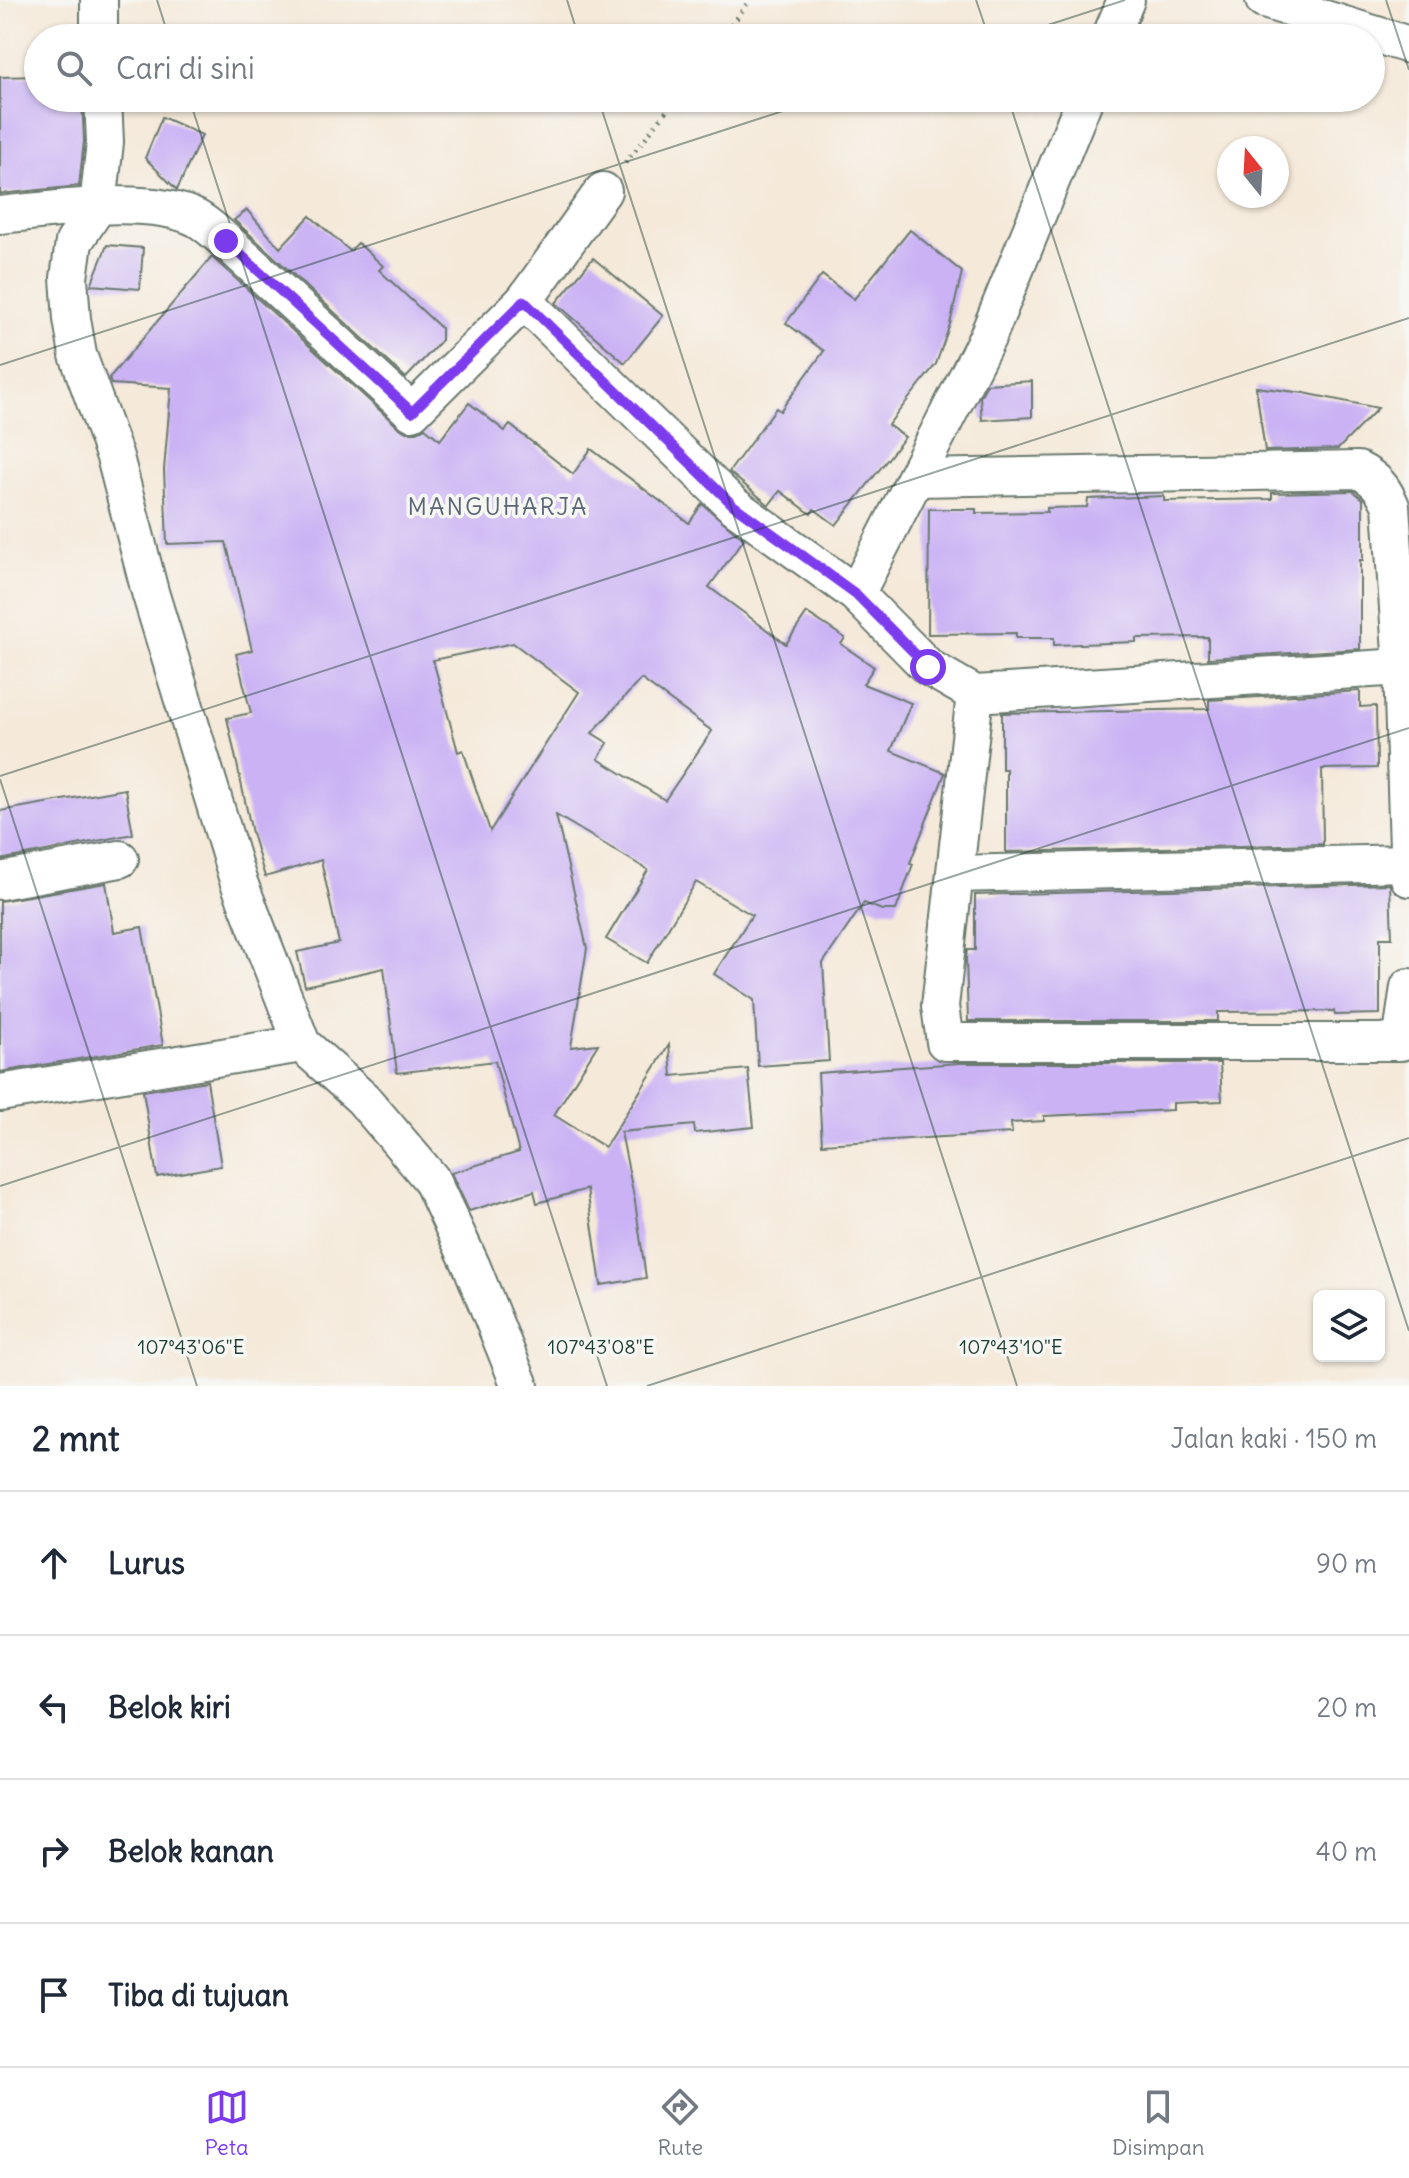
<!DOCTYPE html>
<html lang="id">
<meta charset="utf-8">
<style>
:root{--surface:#fff;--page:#f2f2f3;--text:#1f2937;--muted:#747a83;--line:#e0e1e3;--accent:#7c3aed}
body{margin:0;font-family:Delius,sans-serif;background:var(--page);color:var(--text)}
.controls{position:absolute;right:24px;bottom:24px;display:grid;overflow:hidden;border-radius:12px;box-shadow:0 2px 6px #0004}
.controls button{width:72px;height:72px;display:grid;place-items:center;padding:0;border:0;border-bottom:2px solid var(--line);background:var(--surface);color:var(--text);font:40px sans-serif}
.compass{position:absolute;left:1217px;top:136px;width:72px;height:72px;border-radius:50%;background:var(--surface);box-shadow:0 2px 6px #0004;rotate:342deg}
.stop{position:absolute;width:24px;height:24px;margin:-18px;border:6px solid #7c3aed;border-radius:50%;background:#fff}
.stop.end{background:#7c3aed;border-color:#fff;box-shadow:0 2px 8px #0008}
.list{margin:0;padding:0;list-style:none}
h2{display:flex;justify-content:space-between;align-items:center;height:104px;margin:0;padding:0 32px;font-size:34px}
h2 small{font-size:26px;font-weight:400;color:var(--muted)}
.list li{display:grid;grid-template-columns:52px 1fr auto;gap:24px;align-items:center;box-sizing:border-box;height:144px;padding:0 32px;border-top:2px solid var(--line)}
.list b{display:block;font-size:30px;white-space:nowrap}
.list em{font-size:26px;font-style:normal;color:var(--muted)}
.icon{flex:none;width:44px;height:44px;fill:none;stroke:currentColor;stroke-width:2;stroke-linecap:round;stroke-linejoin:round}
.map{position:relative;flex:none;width:1409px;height:1386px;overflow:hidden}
.search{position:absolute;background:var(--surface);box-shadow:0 2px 6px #0004;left:24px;right:24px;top:24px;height:88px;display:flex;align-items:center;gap:20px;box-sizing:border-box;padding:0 28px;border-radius:44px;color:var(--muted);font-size:30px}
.sheet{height:680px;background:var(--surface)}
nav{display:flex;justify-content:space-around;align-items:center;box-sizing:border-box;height:112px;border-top:2px solid var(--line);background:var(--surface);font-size:22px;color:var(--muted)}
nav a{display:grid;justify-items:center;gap:4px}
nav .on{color:var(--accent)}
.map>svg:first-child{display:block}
.building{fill:#cab2f4;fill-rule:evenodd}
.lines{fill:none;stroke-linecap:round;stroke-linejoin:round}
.minor-casing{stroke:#6a796e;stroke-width:40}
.path{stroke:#6a796e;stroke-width:5;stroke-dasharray:2 6;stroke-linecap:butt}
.minor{stroke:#fff;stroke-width:36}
.route{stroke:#7c3aed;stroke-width:10}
.ticks{fill:none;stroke:#1f3d34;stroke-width:2;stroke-opacity:0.45}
.labels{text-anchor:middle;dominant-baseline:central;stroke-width:7;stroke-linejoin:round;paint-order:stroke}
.quarter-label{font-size:24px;letter-spacing:2px;fill:#5b6677;stroke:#f6f6f2}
.ticks-label{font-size:20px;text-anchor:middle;fill:#1f3d34;stroke:#f6f6f2;stroke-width:7;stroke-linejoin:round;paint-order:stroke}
</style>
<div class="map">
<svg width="1409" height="1386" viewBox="0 0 1409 1386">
<rect width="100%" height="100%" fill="#f6f6f2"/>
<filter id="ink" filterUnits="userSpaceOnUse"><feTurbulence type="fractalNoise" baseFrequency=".0125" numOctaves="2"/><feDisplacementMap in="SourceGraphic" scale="16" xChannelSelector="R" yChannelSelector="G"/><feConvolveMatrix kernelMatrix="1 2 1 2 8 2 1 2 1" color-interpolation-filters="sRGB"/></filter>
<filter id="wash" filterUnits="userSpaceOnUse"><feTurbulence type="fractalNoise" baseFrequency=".006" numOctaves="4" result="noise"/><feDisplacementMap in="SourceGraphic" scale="32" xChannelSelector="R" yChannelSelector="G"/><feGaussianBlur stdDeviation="1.8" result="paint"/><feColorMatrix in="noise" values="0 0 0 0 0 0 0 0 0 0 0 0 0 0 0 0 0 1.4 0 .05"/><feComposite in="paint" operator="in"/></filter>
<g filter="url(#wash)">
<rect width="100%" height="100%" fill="#f5e9d9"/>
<g id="blocks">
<g class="building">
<path d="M38,76V98H82L84,141L79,186L0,194V77Z"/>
<path d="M162,117L202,135L177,190L145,158Z"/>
<path d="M247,210L280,248L310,216L350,251L358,243L383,266L379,270L441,328V341L406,378L234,220Z"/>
<path d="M910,230L962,272L950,324L936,364L888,425L905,437L836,525L814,509L811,514L780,491L769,505L729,472L776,408L780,411L824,351L786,323L822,275L854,299Z"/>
<path d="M107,245L143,248L140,289L91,285Z"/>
<path d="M212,257L398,427L406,432H417L425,428L440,440L469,403L505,431L510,425L573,474L591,449L689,523L702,504L744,539L709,587L786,644L807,613L845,638L841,644L874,667L863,684L911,703L891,751L945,773L910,863L913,864L896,910H882L864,903L823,963L829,1061L758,1066L754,1000L714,974L752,915L696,882L647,963L606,939L648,870L556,815L587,948L571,1047L598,1044L554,1115L605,1147L669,1045L672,1076L748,1069L754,1127L695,1133L694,1125L621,1132L635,1202L646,1278L601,1285L587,1189L537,1203L534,1191L469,1211L451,1173L519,1152L495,1061L397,1073L384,968L305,986L297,952L339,943L321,860L265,877L252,833L227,718L251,713L236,654L252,650L226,542L167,544L164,470L171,388L111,384L109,378ZM513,643L579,692L490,831L463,750L458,752L433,660ZM641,679L712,731L665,800L598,759L608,743L592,733Z"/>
<path d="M593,258L663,316L625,363L556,303Z"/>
<path d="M1032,381V417L982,420L980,397L987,384Z"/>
<path d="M1256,387L1304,393L1378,408L1338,449L1265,451Z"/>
<path d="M1353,491L1363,499V560H1360V649L1208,658V637L1136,638V642L1054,645V638H1016V633L928,634L929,509H976V513L1047,512V508L1087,507L1088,499L1164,496V501L1272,499V493Z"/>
<path d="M1360,691V707L1376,706L1377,768L1322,769L1323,844L1006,852V769H1002V713L1209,709V700Z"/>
<path d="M125,789L133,834L0,860V811Z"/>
<path d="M106,883L114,932L142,927L163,1045L0,1072V901Z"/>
<path d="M1390,884L1392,938H1380V1014L1335,1015L1334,1011L1218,1012V1021H968L966,958L967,950H975V895Z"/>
<path d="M959,1063H1220L1222,1101L1173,1103V1110L1044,1116V1121L1011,1123L1012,1133L822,1144L818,1073Z"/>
<path d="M207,1081L221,1166L157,1177L143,1091Z"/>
</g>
</g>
</g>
<g filter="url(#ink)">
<use href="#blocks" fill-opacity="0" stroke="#6a796e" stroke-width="2"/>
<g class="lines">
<defs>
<g id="minor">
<path d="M1264,0L1409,45"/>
<path d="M99,38V0"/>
<path d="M1110,38L1126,0"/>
<path d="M103,98L105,142L98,206L74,242L69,278L72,319L78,355L115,457L150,592L238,880L302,1044L363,1099L431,1179L472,1267L520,1386"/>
<path d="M603,191L524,301L733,505L856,594L928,667L975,694L1402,667"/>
<path d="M0,215C54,210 148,194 196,218C207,224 217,234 226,241L412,412L524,301"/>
<path d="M916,478L1358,470C1376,479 1383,488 1391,506L1402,667L1409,878"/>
<path d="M856,594L988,336L1085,98"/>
<path d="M975,694L940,1006L945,1042H1401L1409,987"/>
<path d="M955,874L1407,863"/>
<path d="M0,881L120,859"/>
<path d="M0,1093L302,1044"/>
</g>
</defs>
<use href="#minor" class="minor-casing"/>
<g class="path">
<path d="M722,38L750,0"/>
<path d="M625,163L677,98"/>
</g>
<use href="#minor" class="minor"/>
</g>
</g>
<g class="lines" filter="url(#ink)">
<path class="route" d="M226,241L412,412L524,301L733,505L856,594L928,667"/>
</g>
<path class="ticks" d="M157,0L169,38M567,0L579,38M976,0L989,38M1386,0L1409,70M1008,38L1125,0M189,98L607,1386M598,98L1017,1386M1008,98L1409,1331M0,365L823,98M0,776L1409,318M0,779L197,1386M0,1186L1409,728M647,1386L1409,1138"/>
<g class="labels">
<g class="quarter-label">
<text x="498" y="506">MANGUHARJA</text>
</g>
</g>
<g class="ticks-label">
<text x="191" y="1354">107°43'06"E</text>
<text x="601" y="1354">107°43'08"E</text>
<text x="1011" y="1354">107°43'10"E</text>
</g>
</svg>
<div class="controls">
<button><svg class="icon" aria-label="layers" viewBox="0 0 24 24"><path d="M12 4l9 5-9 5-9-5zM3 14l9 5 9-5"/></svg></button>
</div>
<svg class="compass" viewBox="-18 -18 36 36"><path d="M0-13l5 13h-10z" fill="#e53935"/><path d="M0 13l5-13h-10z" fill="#747a83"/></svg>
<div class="stop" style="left:928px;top:667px"></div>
<div class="stop end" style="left:226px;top:241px"></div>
<div class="search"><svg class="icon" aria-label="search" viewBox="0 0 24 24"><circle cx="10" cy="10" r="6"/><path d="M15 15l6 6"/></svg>Cari di sini</div>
</div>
<section class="sheet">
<h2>2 mnt<small>Jalan kaki · 150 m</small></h2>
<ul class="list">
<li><svg class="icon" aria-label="ahead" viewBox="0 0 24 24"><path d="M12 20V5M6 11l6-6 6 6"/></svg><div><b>Lurus</b></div><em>90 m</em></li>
<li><svg class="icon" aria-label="left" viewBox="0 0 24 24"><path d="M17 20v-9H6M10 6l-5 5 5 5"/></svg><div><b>Belok kiri</b></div><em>20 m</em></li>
<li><svg class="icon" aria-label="right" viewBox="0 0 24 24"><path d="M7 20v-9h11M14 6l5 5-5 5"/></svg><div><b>Belok kanan</b></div><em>40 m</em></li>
<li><svg class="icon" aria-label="arrive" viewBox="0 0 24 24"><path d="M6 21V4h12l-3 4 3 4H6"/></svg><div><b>Tiba di tujuan</b></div></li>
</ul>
</section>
<nav>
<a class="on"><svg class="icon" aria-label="map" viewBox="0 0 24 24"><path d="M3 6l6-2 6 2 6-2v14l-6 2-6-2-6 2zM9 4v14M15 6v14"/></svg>Peta</a>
<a><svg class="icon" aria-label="directions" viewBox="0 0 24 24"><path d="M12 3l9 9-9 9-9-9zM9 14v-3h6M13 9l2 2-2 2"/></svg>Rute</a>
<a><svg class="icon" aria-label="saved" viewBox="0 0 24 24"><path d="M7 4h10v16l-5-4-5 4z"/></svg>Disimpan</a>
</nav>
